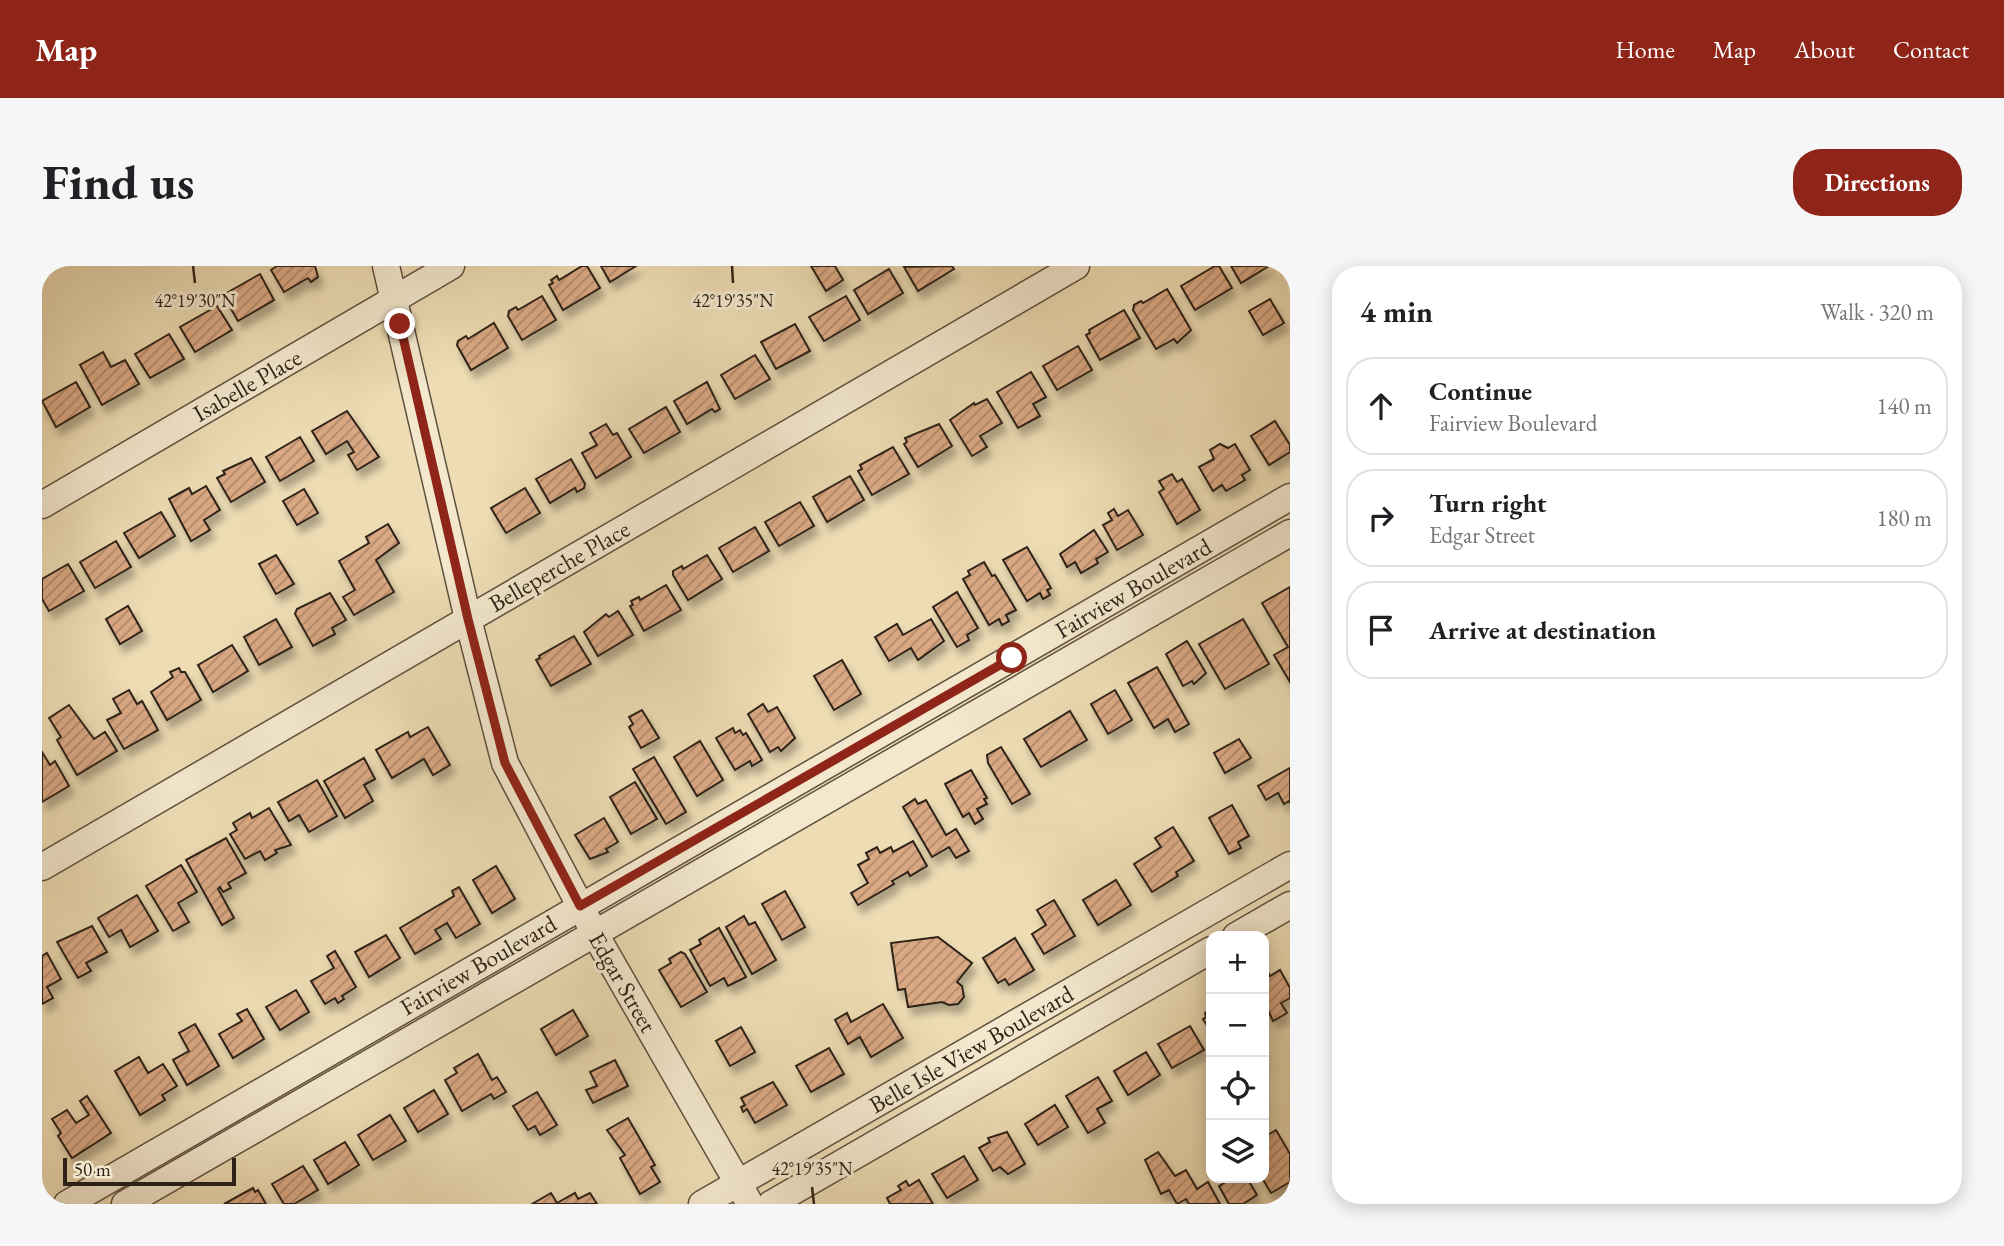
<!DOCTYPE html>
<meta charset="utf-8">
<style>
:root{--surface:#fff;--page:#f6f6f6;--text:#202124;--muted:#757577;--line:#e0e0e0;--accent:#8f2418}
body{margin:0;font-family:"EB Garamond",serif;background:var(--page);color:var(--text)}
.controls{position:absolute;right:21px;bottom:21px;display:grid;overflow:hidden;border-radius:14px;box-shadow:0 4px 18px #0003}
.controls button{width:63px;height:63px;display:grid;place-items:center;padding:0;border:0;border-bottom:2px solid var(--line);background:var(--surface);color:var(--text);font:35px sans-serif}
.scale{position:absolute;left:21px;bottom:18px;width:173px;box-sizing:border-box;padding-left:7px;border:4px solid #2e2218;border-top:0;font-size:19px;line-height:24px;white-space:nowrap;color:#2e2218;-webkit-text-stroke:5px #f3e8ce;paint-order:stroke}
.stop{position:absolute;width:21px;height:21px;margin:-16px;border:5px solid #8f2418;border-radius:50%;background:#fff}
.stop.end{background:#8f2418;border-color:#fff;box-shadow:0 2px 7px #0008}
.list{margin:0;padding:0;list-style:none}
h2{display:flex;justify-content:space-between;align-items:center;height:91px;margin:0;padding:0 28px;font-size:30px}
h2 small{font-size:23px;font-weight:400;color:var(--muted)}
.list li{display:grid;grid-template-columns:46px 1fr auto;gap:21px;align-items:center;box-sizing:border-box;height:98px;margin:0 14px 14px;padding:0 14px;border:2px solid var(--line);border-radius:28px}
.list b{display:block;font-size:26px;white-space:nowrap}
.list p{margin:0;font-size:23px;white-space:nowrap;color:var(--muted)}
.list em{font-size:23px;font-style:normal;color:var(--muted)}
.icon{flex:none;width:38px;height:38px;fill:none;stroke:currentColor;stroke-width:2;stroke-linecap:round;stroke-linejoin:round}
.map{position:relative;flex:none;width:1248px;height:938px;overflow:hidden;border-radius:28px}
header{display:flex;align-items:center;gap:42px;box-sizing:border-box;height:98px;padding:0 35px;background:var(--accent);color:#fff}
header strong{font-size:33px}
nav{display:flex;gap:38px;margin-inline-start:auto;font-size:24px}
.intro{display:flex;align-items:center;justify-content:space-between;box-sizing:border-box;height:168px;padding:0 42px}
h1{margin:0;font-size:49px}
.button{padding:18px 32px;border-radius:28px;background:var(--accent);color:#fff;font-size:24px;font-weight:700}
main{display:flex;gap:42px;padding:0 42px}
aside{flex:1;background:var(--surface);border-radius:28px;box-shadow:0 4px 18px #0003}
.map>svg:first-child{display:block}
.building{fill:url(#building-hatch);stroke:#2e2218;stroke-width:2;filter:url(#shadow)}
.lines{fill:none;stroke-linecap:round;stroke-linejoin:round}
.minor-casing{stroke:#5e503f;stroke-width:29}
.minor{stroke:#f3e8ce;stroke-width:26}
.route{stroke:#8f2418;stroke-width:9}
.ticks{fill:none;stroke:#2e2218;stroke-width:2.5}
.labels{text-anchor:middle;dominant-baseline:central;stroke-width:6;stroke-linejoin:round;paint-order:stroke}
.street-label{font-size:24px;fill:#2e2218;stroke:#f3e8ce}
.ticks-label{font-size:18px;text-anchor:middle;fill:#2e2218;stroke:#f3e8ce;stroke-width:6;stroke-linejoin:round;paint-order:stroke}
</style>
<header>
<strong>Map</strong>
<nav><a>Home</a><a>Map</a><a>About</a><a>Contact</a></nav>
</header>
<div class="intro"><h1>Find us</h1><a class="button">Directions</a></div>
<main>
<div class="map">
<svg width="1248" height="938" viewBox="0 0 1248 938">
<defs>
<pattern id="building-hatch" width="6" height="6" patternUnits="userSpaceOnUse" patternTransform="scale(1.75)"><rect width="6" height="6" fill="#daa984"/><path d="M-1 1l2-2M0 6l6-6M5 7l2-2" fill="none" stroke="#b1896b"/></pattern>
<filter id="shadow"><feDropShadow dx="4.5" dy="8" stdDeviation="3.5" flood-color="#0004"/></filter>
</defs>
<rect width="100%" height="100%" fill="#eddcb4"/>
<filter id="stains"><feTurbulence type="fractalNoise" baseFrequency=".00286" numOctaves="4"/><feColorMatrix values="0 0 0 0 .2 0 0 0 0 .09 0 0 0 0 .02 0 0 0 .5 -.17"/></filter>
<radialGradient id="worn" r=".72"><stop offset=".6" stop-color="#630" stop-opacity="0"/><stop offset="1" stop-color="#630" stop-opacity=".3"/></radialGradient>
<g class="building">
<path d="M235,0H273L276,11L269,16L266,12L242,26L229,4Z"/>
<path d="M540,0H545L558,22L521,44L507,19L511,17L509,14L515,10L517,14Z"/>
<path d="M559,0H594L568,16Z"/>
<path d="M769,0H793L801,14L784,25Z"/>
<path d="M910,0L912,3L876,25L862,1Z"/>
<path d="M1173,0H1177L1190,22L1153,44L1139,20Z"/>
<path d="M1189,0H1227L1199,17Z"/>
<path d="M847,3L861,27L826,48L812,24Z"/>
<path d="M218,8L232,34L196,55L181,29Z"/>
<path d="M1125,23L1149,64L1135,77L1132,73L1114,83L1091,44L1092,39L1099,35L1101,37Z"/>
<path d="M500,30L514,54L480,74L466,50L467,45L474,41L476,44Z"/>
<path d="M804,30L818,54L782,75L767,51Z"/>
<path d="M1228,33L1242,57L1221,69L1207,45Z"/>
<path d="M175,40L190,64L153,86L138,61Z"/>
<path d="M1082,44L1098,72L1058,94L1044,69L1048,67L1047,64Z"/>
<path d="M452,57L466,82L429,104L415,79L416,75L424,70L426,73Z"/>
<path d="M753,58L768,85L734,103L719,76Z"/>
<path d="M127,68L142,93L108,112L93,88Z"/>
<path d="M1036,80L1050,104L1015,124L1001,100Z"/>
<path d="M61,86L69,101L83,94L97,118L60,139L38,99Z"/>
<path d="M713,89L728,113L693,133L679,109Z"/>
<path d="M989,106L1004,131L991,138L998,150L976,162L955,126Z"/>
<path d="M34,116L48,141L14,161L0,135Z"/>
<path d="M665,116L678,143L673,146L670,143L645,158L632,135Z"/>
<path d="M945,133L960,157L938,170L945,181L930,190L908,154L932,137L933,139Z"/>
<path d="M624,141L638,166L602,187L587,163Z"/>
<path d="M305,145L337,191L315,204L306,189L312,186L305,175L284,188L270,165Z"/>
<path d="M1233,155L1248,179V186L1227,199L1209,170Z"/>
<path d="M564,158L571,169L575,167L589,191L554,212L540,187L555,179L548,167Z"/>
<path d="M897,158L910,180L876,201L862,178L865,176L863,172Z"/>
<path d="M258,171L272,195L238,215L224,191Z"/>
<path d="M1178,178L1186,182L1193,178L1208,204L1200,209L1203,214L1184,225L1180,219L1171,225L1157,201L1172,193L1168,184Z"/>
<path d="M851,181L867,208L830,229L816,205L820,203L818,199Z"/>
<path d="M209,192L223,216L189,236L175,212L183,208L181,205Z"/>
<path d="M529,193L543,218L542,222L535,226L533,222L508,237L494,213Z"/>
<path d="M1130,208L1135,216L1140,213L1158,244L1135,258L1117,226L1122,223L1117,215Z"/>
<path d="M808,210L822,234L785,256L771,231Z"/>
<path d="M164,220L178,244L162,254L168,264L149,275L127,233L147,222L150,228Z"/>
<path d="M483,222L498,247L464,267L449,242Z"/>
<path d="M262,223L276,247L255,259L241,235Z"/>
<path d="M758,236L772,260L737,280L723,256Z"/>
<path d="M1072,243L1076,250L1086,244L1101,269L1075,284L1061,259L1070,254L1066,247Z"/>
<path d="M119,246L133,270L97,292L82,267Z"/>
<path d="M346,258L357,277L334,294L352,326L312,349L301,331L313,324L297,295L327,277L324,271Z"/>
<path d="M713,261L727,285L691,306L677,282Z"/>
<path d="M1052,264L1066,286L1054,293L1056,297L1039,307L1033,296L1025,301L1018,288Z"/>
<path d="M74,275L89,301L53,322L38,296Z"/>
<path d="M985,281L1009,322L1005,324L1008,329L1001,333L998,327L985,335L961,294Z"/>
<path d="M234,289L252,318L234,328L217,298Z"/>
<path d="M665,289L680,313L646,334L631,309V305L640,300L641,303Z"/>
<path d="M942,296L950,310L953,309L974,344L964,349L967,355L960,359L957,353L947,359L921,313L928,309L926,305Z"/>
<path d="M26,298L42,325L7,345L0,333V313Z"/>
<path d="M624,319L639,344L602,365L588,340L591,339L589,335L597,331L598,334Z"/>
<path d="M1248,321V416L1232,389L1246,381L1220,337Z"/>
<path d="M915,326L936,362L925,369L927,374L915,381L891,341Z"/>
<path d="M288,327L304,354L290,362L293,368L271,380L253,348L255,343Z"/>
<path d="M86,340L100,365L78,378L64,353Z"/>
<path d="M576,345L591,369L556,390L542,366L564,348L567,351Z"/>
<path d="M234,353L250,381L217,399L202,371Z"/>
<path d="M889,353L902,375L876,394L869,382L847,395L833,371L855,358L861,369Z"/>
<path d="M1201,353L1227,398L1183,423L1157,378Z"/>
<path d="M532,370L549,398L509,420L494,394L498,392L497,390Z"/>
<path d="M1145,375L1164,407L1152,418L1150,415L1141,420L1124,388Z"/>
<path d="M190,379L206,405L171,426L156,399Z"/>
<path d="M800,394L819,428L792,444L772,410Z"/>
<path d="M1115,401L1147,458L1133,466L1126,453L1112,462L1086,417Z"/>
<path d="M137,402L139,406H143L159,434L125,454L109,426L131,411L128,406Z"/>
<path d="M87,424L95,438L100,435L116,464L82,483L65,454L79,447L71,433Z"/>
<path d="M1073,424L1090,454L1066,468L1049,438Z"/>
<path d="M721,438L726,446L735,441L753,472L739,485L736,481L728,486L706,448Z"/>
<path d="M27,439L52,473L63,466L75,485L35,509L15,474L19,471L7,452Z"/>
<path d="M600,444L617,472L599,482L587,461L591,458L587,451Z"/>
<path d="M1028,445L1045,474L999,501L982,473Z"/>
<path d="M386,461L408,499L391,509L382,493L350,512L334,484L366,466L368,471Z"/>
<path d="M691,462L693,467L698,464L701,469L704,467L720,494L710,500L708,495L693,504L674,472Z"/>
<path d="M1197,473L1209,492L1183,507L1172,487Z"/>
<path d="M658,475L681,514L655,530L632,491Z"/>
<path d="M959,481L988,528L970,538L946,497L945,489Z"/>
<path d="M0,486L8,499L13,495L27,520L0,536Z"/>
<path d="M612,491L644,546L624,558L591,503Z"/>
<path d="M322,492L333,513L322,519L331,535L303,552L282,515Z"/>
<path d="M1248,502V537L1247,535L1242,538L1236,527L1224,534L1216,520Z"/>
<path d="M929,504L945,532L942,533L945,538L935,543L941,553L933,558L927,547L921,551L903,518Z"/>
<path d="M275,514L295,550L267,566L257,549L247,555L236,536Z"/>
<path d="M593,516L615,553L589,568L568,531Z"/>
<path d="M873,533L876,538L884,534L904,569L914,563L927,585L914,592L907,581L890,591L861,541Z"/>
<path d="M1190,539L1207,570L1196,576L1199,582L1187,588L1167,552Z"/>
<path d="M227,542L249,579L233,584L235,587L223,594L218,585L203,593L188,568L195,564L191,557L208,547L210,552Z"/>
<path d="M562,552L576,576L564,583L566,586L548,593L533,569Z"/>
<path d="M1131,561L1152,595L1134,606L1136,610L1110,626L1092,598L1119,581L1113,572Z"/>
<path d="M184,572L204,607L186,617L189,622L181,626L178,621L176,623L192,652L180,659L144,594Z"/>
<path d="M871,575L885,600L868,610L866,606L850,615L852,618L816,639L809,627L826,617L816,599L827,593L824,587L835,581L838,587L849,581L851,586Z"/>
<path d="M139,599L155,626L136,637L147,656L131,665L104,620Z"/>
<path d="M454,600L473,633L450,647L431,614Z"/>
<path d="M1074,614L1089,639L1056,659L1041,634Z"/>
<path d="M417,621L438,658L414,672L405,657L393,664L399,673L373,688L358,662L412,630L410,625Z"/>
<path d="M743,625L763,661L740,674L720,638Z"/>
<path d="M95,629L116,665L88,681L79,664L67,671L56,652Z"/>
<path d="M1012,634L1033,670L1002,688L990,668L1004,659L995,644Z"/>
<path d="M702,650L707,659L713,656L734,694L710,708L684,661Z"/>
<path d="M50,660L65,686L44,697L49,705L36,712L15,676Z"/>
<path d="M677,662L704,711L686,720L682,712L668,720L648,684L659,678L657,674Z"/>
<path d="M344,669L358,692L327,711L313,686Z"/>
<path d="M896,671L930,697L915,716L920,720L922,731L916,738L907,739L900,736L866,741L863,723L856,724L849,677Z"/>
<path d="M973,672L992,704L967,719L963,713L956,717L941,692Z"/>
<path d="M293,685L314,721L300,730L302,733L296,737L293,732L283,738L269,715L292,702L285,690Z"/>
<path d="M639,686L643,688L665,726L639,741L617,704L629,697L627,693Z"/>
<path d="M5,687L19,713L5,721L11,732L0,738V690Z"/>
<path d="M1225,704L1228,710L1238,704L1248,722V732L1239,737L1245,747L1231,755L1226,744L1222,747V707Z"/>
<path d="M254,724L267,746L238,764L224,741Z"/>
<path d="M841,738L861,772L829,791L818,771L806,778L793,754L805,747L809,756Z"/>
<path d="M205,743L222,773L191,792L177,768L200,755L195,748Z"/>
<path d="M1169,743V766L1161,753L1164,751L1163,747Z"/>
<path d="M531,744L546,770L514,789L499,763Z"/>
<path d="M153,758L177,800L145,819L131,794L147,785L137,767Z"/>
<path d="M1148,760L1162,784L1130,802L1116,778Z"/>
<path d="M699,761L713,786L688,800L674,775Z"/>
<path d="M787,782L802,808L769,826L754,800Z"/>
<path d="M1104,786L1118,809L1086,829L1072,805Z"/>
<path d="M436,788L450,814L455,811L464,826L452,833L449,828L420,845L403,814L415,807L412,802Z"/>
<path d="M97,791L106,807L121,798L135,820L120,829L123,834L98,849L73,805Z"/>
<path d="M573,794L586,820L551,837L544,824L555,820L548,806Z"/>
<path d="M1056,811L1070,835L1055,843L1063,857L1046,867L1024,830Z"/>
<path d="M731,816L745,839L713,857L705,843L701,846L699,841L703,839L699,832Z"/>
<path d="M392,824L406,848L376,866L362,842Z"/>
<path d="M495,826L515,859L498,869L493,860L486,864L471,840Z"/>
<path d="M45,830L69,867L30,892L16,870L19,867L10,853L25,844L34,857L47,849L38,835Z"/>
<path d="M1013,839L1026,861L996,879L983,858Z"/>
<path d="M348,849L364,875L331,894L316,869Z"/>
<path d="M586,852L613,899L609,901L618,916L598,928L578,892L583,889L565,864Z"/>
<path d="M1234,864L1248,888V916L1229,927L1220,912L1222,871Z"/>
<path d="M965,866L983,898L966,908L958,901L951,905L937,882L948,876L946,872Z"/>
<path d="M303,876L317,899L286,918L272,894Z"/>
<path d="M1116,886L1133,910L1144,904L1155,923L1166,916L1178,938H1147L1144,933L1135,938L1127,924L1119,928L1103,894Z"/>
<path d="M922,890L936,914L905,932L890,908Z"/>
<path d="M261,900L276,924L252,938H242L230,918Z"/>
<path d="M1179,912H1205L1215,929L1201,938H1187L1177,920L1182,917Z"/>
<path d="M877,914L891,938H848L845,932L859,924L856,920L864,915L867,920Z"/>
<path d="M211,922L213,926L216,924L224,938H182Z"/>
<path d="M509,927L515,937L533,927L536,933L548,927L555,938H490Z"/>
</g>
<g class="lines">
<defs>
<g id="minor">
<path d="M344,0L426,353L463,497L553,668L708,938"/>
<path d="M0,239L409,0"/>
<path d="M0,601L1034,0"/>
<path d="M1194,670L1248,639"/>
<path d="M25,938L1248,231"/>
<path d="M83,938L1248,267"/>
<path d="M660,938L1248,599"/>
<path d="M729,938L1169,684"/>
</g>
</defs>
<use href="#minor" class="minor-casing"/>
<use href="#minor" class="minor"/>
</g>
<g class="lines">
<path class="route" d="M358,58L426,353L463,497L538,640L970,392"/>
</g>
<path class="ticks" d="M151,0L153,17M690,0L691,17M770,921L772,938"/>
<g class="labels">
<g class="street-label">
<text transform="translate(205 119) rotate(-30)">Isabelle Place</text>
<text transform="translate(517 300) rotate(-30)">Belleperche Place</text>
<text transform="translate(1091 322) rotate(-30)">Fairview Boulevard</text>
<text transform="translate(436 699) rotate(-30)">Fairview Boulevard</text>
<text transform="translate(581 716) rotate(60)">Edgar Street</text>
<text transform="translate(929 783) rotate(-30)">Belle Isle View Boulevard</text>
</g>
</g>
<g class="ticks-label">
<text x="153" y="41">42°19'30"N</text>
<text x="691" y="41">42°19'35"N</text>
<text x="770" y="909">42°19'35"N</text>
</g>
<rect width="100%" height="100%" filter="url(#stains)"/>
<rect width="100%" height="100%" fill="url(#worn)"/>
</svg>
<div class="controls">
<button>+</button>
<button>−</button>
<button><svg class="icon" aria-label="locate" viewBox="0 0 24 24"><circle cx="12" cy="12" r="6"/><path d="M12 2v4M12 18v4M2 12h4M18 12h4"/></svg></button>
<button><svg class="icon" aria-label="layers" viewBox="0 0 24 24"><path d="M12 4l9 5-9 5-9-5zM3 14l9 5 9-5"/></svg></button>
</div>
<div class="scale">50 m</div>
<div class="stop" style="left:970px;top:392px"></div>
<div class="stop end" style="left:358px;top:58px"></div>
</div>
<aside>
<h2>4 min<small>Walk · 320 m</small></h2>
<ul class="list">
<li><svg class="icon" aria-label="ahead" viewBox="0 0 24 24"><path d="M12 20V5M6 11l6-6 6 6"/></svg><div><b>Continue</b><p>Fairview Boulevard</p></div><em>140 m</em></li>
<li><svg class="icon" aria-label="right" viewBox="0 0 24 24"><path d="M7 20v-9h11M14 6l5 5-5 5"/></svg><div><b>Turn right</b><p>Edgar Street</p></div><em>180 m</em></li>
<li><svg class="icon" aria-label="arrive" viewBox="0 0 24 24"><path d="M6 21V4h12l-3 4 3 4H6"/></svg><div><b>Arrive at destination</b></div></li>
</ul>
</aside>
</main>
